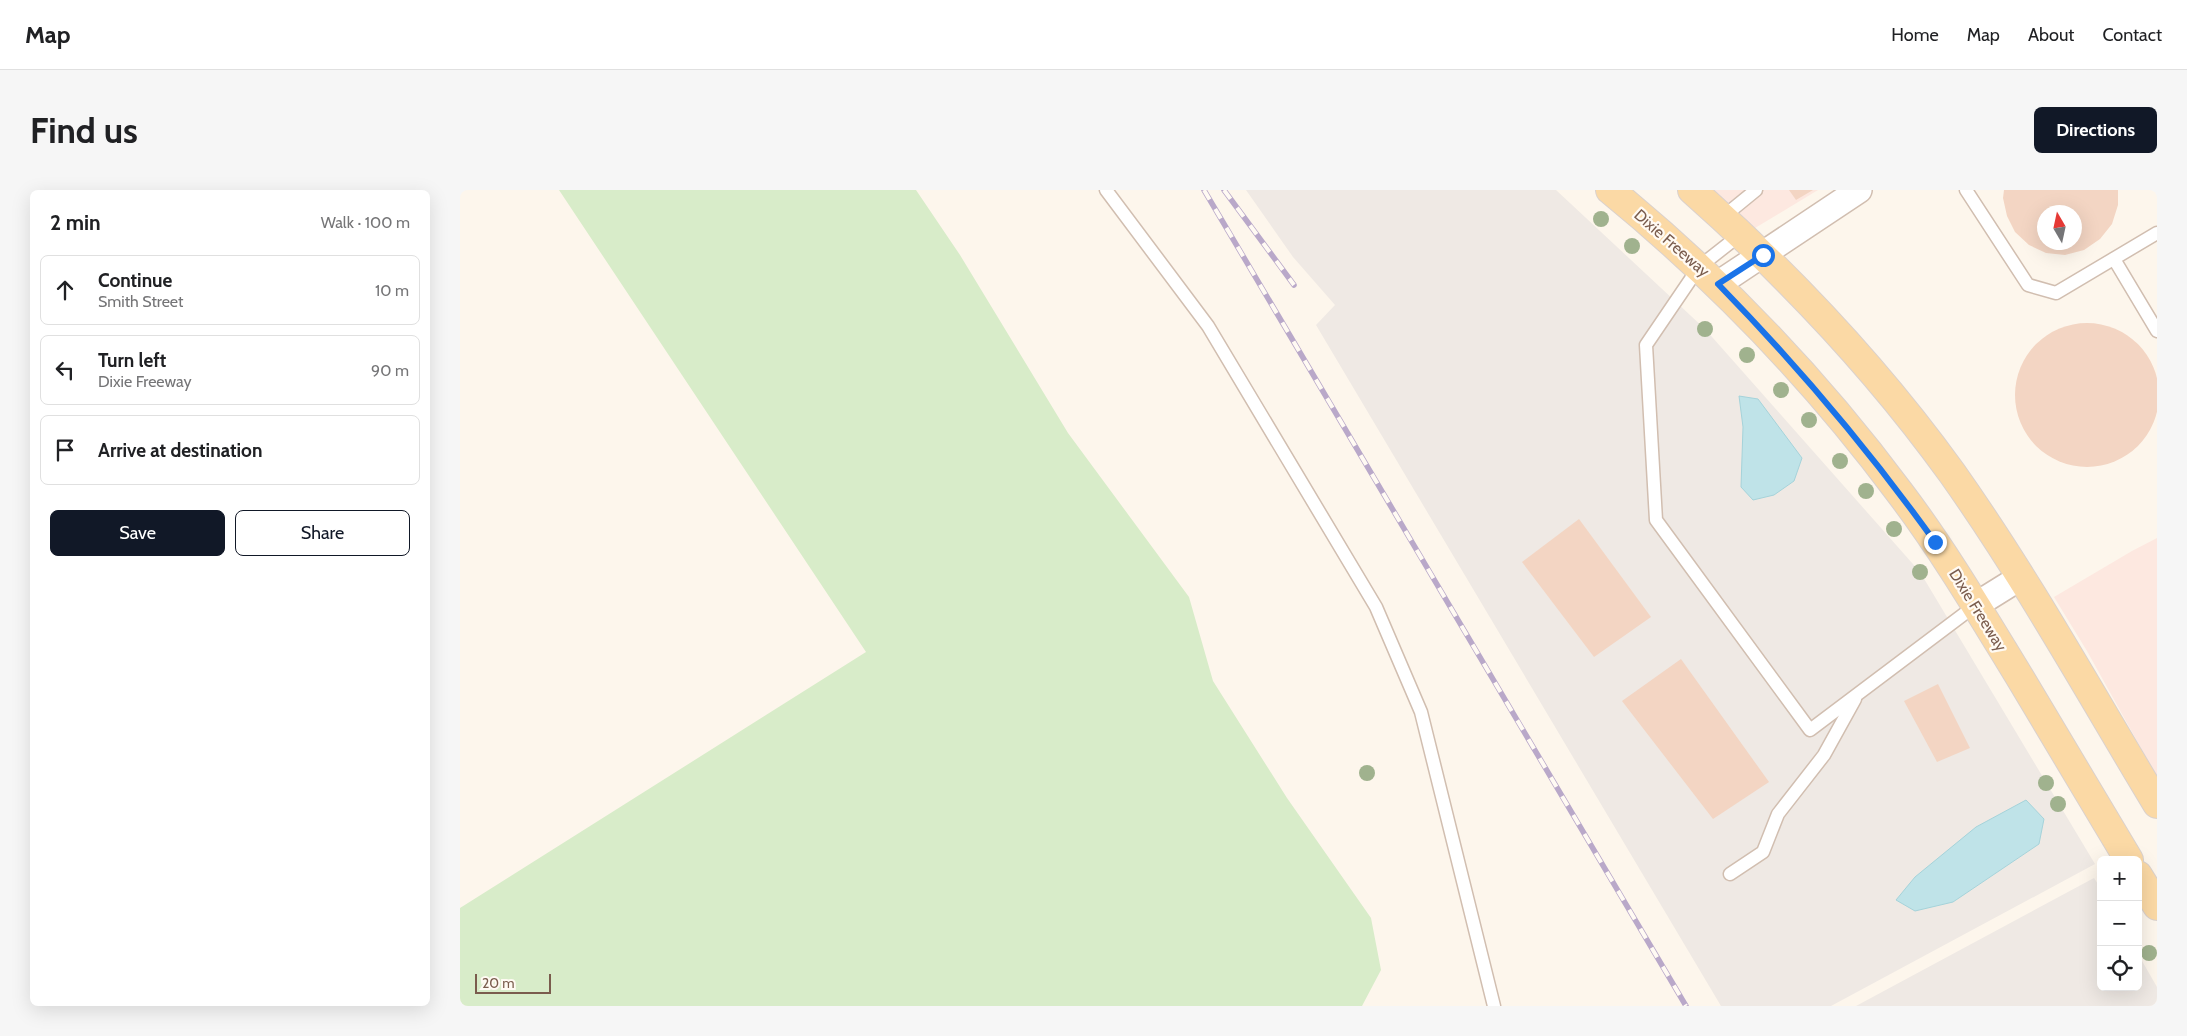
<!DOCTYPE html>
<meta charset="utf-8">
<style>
:root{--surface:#fff;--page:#f6f6f6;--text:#202124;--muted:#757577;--line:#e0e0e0;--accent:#111827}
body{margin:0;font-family:Cabin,sans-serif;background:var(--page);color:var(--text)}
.controls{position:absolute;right:15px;bottom:15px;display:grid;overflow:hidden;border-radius:8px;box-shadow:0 5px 20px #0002}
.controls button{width:45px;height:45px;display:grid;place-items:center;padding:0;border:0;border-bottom:1px solid var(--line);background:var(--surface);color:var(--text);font:25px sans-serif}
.compass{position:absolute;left:1577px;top:15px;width:45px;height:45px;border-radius:50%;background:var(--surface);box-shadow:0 5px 20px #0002;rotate:351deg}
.scale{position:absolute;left:15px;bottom:12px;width:76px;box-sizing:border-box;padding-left:5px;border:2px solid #7a5c4d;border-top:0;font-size:14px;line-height:18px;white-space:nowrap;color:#7a5c4d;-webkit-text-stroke:4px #fffaf3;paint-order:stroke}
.stop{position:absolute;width:15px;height:15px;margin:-11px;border:4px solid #1a73e8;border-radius:50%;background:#fff}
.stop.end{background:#1a73e8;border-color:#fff;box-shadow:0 1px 5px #0008}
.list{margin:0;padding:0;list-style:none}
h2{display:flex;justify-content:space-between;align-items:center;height:65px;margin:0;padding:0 20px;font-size:21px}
h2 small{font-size:16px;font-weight:400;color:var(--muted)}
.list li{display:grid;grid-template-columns:32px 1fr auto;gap:15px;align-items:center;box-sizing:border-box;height:70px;margin:0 10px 10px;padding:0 10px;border:1px solid var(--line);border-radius:8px}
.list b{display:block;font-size:19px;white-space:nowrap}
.list p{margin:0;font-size:16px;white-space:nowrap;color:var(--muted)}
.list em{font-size:16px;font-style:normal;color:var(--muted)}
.actions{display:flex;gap:10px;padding:15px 20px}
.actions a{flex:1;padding:11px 0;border:1px solid var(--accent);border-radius:8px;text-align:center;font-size:18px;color:var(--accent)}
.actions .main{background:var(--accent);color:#fff}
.icon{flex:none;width:28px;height:28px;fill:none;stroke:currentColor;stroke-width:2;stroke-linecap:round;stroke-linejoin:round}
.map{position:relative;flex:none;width:1697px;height:816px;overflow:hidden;border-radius:8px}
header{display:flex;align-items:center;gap:30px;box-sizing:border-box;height:70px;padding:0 25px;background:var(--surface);border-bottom:1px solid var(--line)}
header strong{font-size:24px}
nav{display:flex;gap:28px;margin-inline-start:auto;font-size:18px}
.intro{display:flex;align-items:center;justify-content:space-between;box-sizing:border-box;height:120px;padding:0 30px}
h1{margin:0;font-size:35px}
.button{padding:12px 22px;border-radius:8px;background:var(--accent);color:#fff;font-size:18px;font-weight:700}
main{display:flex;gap:30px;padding:0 30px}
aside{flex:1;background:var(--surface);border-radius:8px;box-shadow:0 5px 20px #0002}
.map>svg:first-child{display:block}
.commercial{fill:#fde8e0}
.industrial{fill:#efe9e4}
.green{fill:#d8ecc9}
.water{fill:#bfe3e8;stroke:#a5d3da}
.building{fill:#f3d5c3;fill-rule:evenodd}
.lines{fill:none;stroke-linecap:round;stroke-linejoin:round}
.lane-casing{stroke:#d1beb0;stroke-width:15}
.street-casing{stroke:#d1beb0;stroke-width:28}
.primary-casing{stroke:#dad1cd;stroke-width:30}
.lane{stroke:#fff;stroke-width:12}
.street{stroke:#fff;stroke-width:25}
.primary{stroke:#fbd9a5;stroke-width:28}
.rail-casing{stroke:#b9a8c9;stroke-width:5.5}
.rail{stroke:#fffaf3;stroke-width:4;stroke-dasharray:11;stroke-linecap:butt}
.tree{fill:#a0b28e}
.route{stroke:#1a73e8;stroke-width:6}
.labels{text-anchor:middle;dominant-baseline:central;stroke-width:4.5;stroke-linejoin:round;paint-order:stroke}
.street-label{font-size:16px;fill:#7a5c4d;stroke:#fffaf3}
</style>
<header>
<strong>Map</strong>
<nav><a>Home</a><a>Map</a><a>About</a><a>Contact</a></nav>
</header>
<div class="intro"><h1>Find us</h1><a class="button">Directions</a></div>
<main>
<aside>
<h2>2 min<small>Walk · 100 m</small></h2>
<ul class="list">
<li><svg class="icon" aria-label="ahead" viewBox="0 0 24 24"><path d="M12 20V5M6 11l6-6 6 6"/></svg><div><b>Continue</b><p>Smith Street</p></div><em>10 m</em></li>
<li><svg class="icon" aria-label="left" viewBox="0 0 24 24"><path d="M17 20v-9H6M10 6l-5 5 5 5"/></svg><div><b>Turn left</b><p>Dixie Freeway</p></div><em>90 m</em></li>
<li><svg class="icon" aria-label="arrive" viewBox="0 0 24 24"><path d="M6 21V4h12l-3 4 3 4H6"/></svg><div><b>Arrive at destination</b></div></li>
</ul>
<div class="actions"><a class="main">Save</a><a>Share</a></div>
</aside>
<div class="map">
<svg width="1697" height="816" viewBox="0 0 1697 816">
<rect width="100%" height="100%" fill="#fdf6ec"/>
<g class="commercial">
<path d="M1253,0H1358L1295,38Z"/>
<path d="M1697,348V587L1627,461L1594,407L1672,361Z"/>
</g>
<g class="industrial">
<path d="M786,0H1096L1245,139L1460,382L1635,674L1371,816H1261L856,135L875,115L833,67Z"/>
<path d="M1634,688L1641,699V797H1678V764L1697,797V816H1396Z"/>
</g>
<path class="green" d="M99,0H456L500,65L608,243L729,407L753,491L827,608L911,728L921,780L902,816H0V718L406,462Z"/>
<g class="water">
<path d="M1279,206L1298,209L1342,268L1334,291L1314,305L1293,310L1281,297L1283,237Z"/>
<path d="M1566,610L1584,629L1579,654L1493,712L1455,721L1436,710L1455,687L1516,637Z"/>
</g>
<g class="building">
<path d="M1329,0H1353L1336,10Z"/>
<path d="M1544,0H1658V15L1652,34L1640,49L1624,60L1605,65L1586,63L1569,55L1555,42L1547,26L1543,8ZM1584,22H1614V52H1584Z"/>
<circle cx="1627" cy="205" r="72"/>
<path d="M1119,329L1191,427L1134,467L1062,372Z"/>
<path d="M1221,469L1309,592L1253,629L1162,511Z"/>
<path d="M1478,494L1510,558L1477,572L1444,511Z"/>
</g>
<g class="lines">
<defs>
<g id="lane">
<path d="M646,0L748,136L916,417L961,522L1034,816"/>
<path d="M1506,0L1568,95L1596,103L1697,43"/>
<path d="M1263,27L1296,0"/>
<path d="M1281,44L1239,77L1186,155L1196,330L1350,540L1516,415"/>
<path d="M1654,69L1697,141"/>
<path d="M1270,684L1303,662L1318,624L1364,565L1395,509"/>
</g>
<g id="street">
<path d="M1258,94L1399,0"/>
<path d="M1516,415L1561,387"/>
</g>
<g id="primary">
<path d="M1150,0C1259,89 1356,190 1440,303C1484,361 1521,424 1559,486C1596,547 1632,609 1669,670"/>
<path d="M1232,0C1328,85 1417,179 1492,283C1567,389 1630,503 1697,614"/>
<path d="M1678,685L1697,716"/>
</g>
</defs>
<use href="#lane" class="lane-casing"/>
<use href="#street" class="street-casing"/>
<use href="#primary" class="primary-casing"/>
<use href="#lane" class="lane"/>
<use href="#street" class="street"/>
<use href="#primary" class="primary"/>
<defs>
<g id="rail">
<path d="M744,0L1226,816"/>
<path d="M764,0L834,95"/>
</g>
</defs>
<use href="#rail" class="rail-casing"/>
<use href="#rail" class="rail"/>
</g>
<g class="tree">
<circle cx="1141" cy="29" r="8"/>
<circle cx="1172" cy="56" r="8"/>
<circle cx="1245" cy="139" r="8"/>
<circle cx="1287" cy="165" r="8"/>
<circle cx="1321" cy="200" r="8"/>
<circle cx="1349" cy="230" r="8"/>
<circle cx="1380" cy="271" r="8"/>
<circle cx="1406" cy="301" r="8"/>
<circle cx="1434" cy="339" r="8"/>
<circle cx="1460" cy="382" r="8"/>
<circle cx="907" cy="583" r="8"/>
<circle cx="1586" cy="593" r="8"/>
<circle cx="1598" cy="614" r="8"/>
<circle cx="1689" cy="763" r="8"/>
</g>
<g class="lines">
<path class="route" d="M1303,65L1258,94C1337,175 1409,260 1475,352"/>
</g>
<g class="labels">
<g class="street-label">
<text transform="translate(1212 53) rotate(41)">Dixie Freeway</text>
<text transform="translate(1518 420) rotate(58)">Dixie Freeway</text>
</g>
</g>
</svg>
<div class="controls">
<button>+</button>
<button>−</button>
<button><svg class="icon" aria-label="locate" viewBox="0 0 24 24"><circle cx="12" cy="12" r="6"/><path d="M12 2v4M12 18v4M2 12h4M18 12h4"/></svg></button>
</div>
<svg class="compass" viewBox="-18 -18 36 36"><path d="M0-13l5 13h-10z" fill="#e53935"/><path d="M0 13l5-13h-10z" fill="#757577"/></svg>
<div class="scale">20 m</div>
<div class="stop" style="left:1303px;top:65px"></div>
<div class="stop end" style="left:1475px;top:352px"></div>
</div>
</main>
